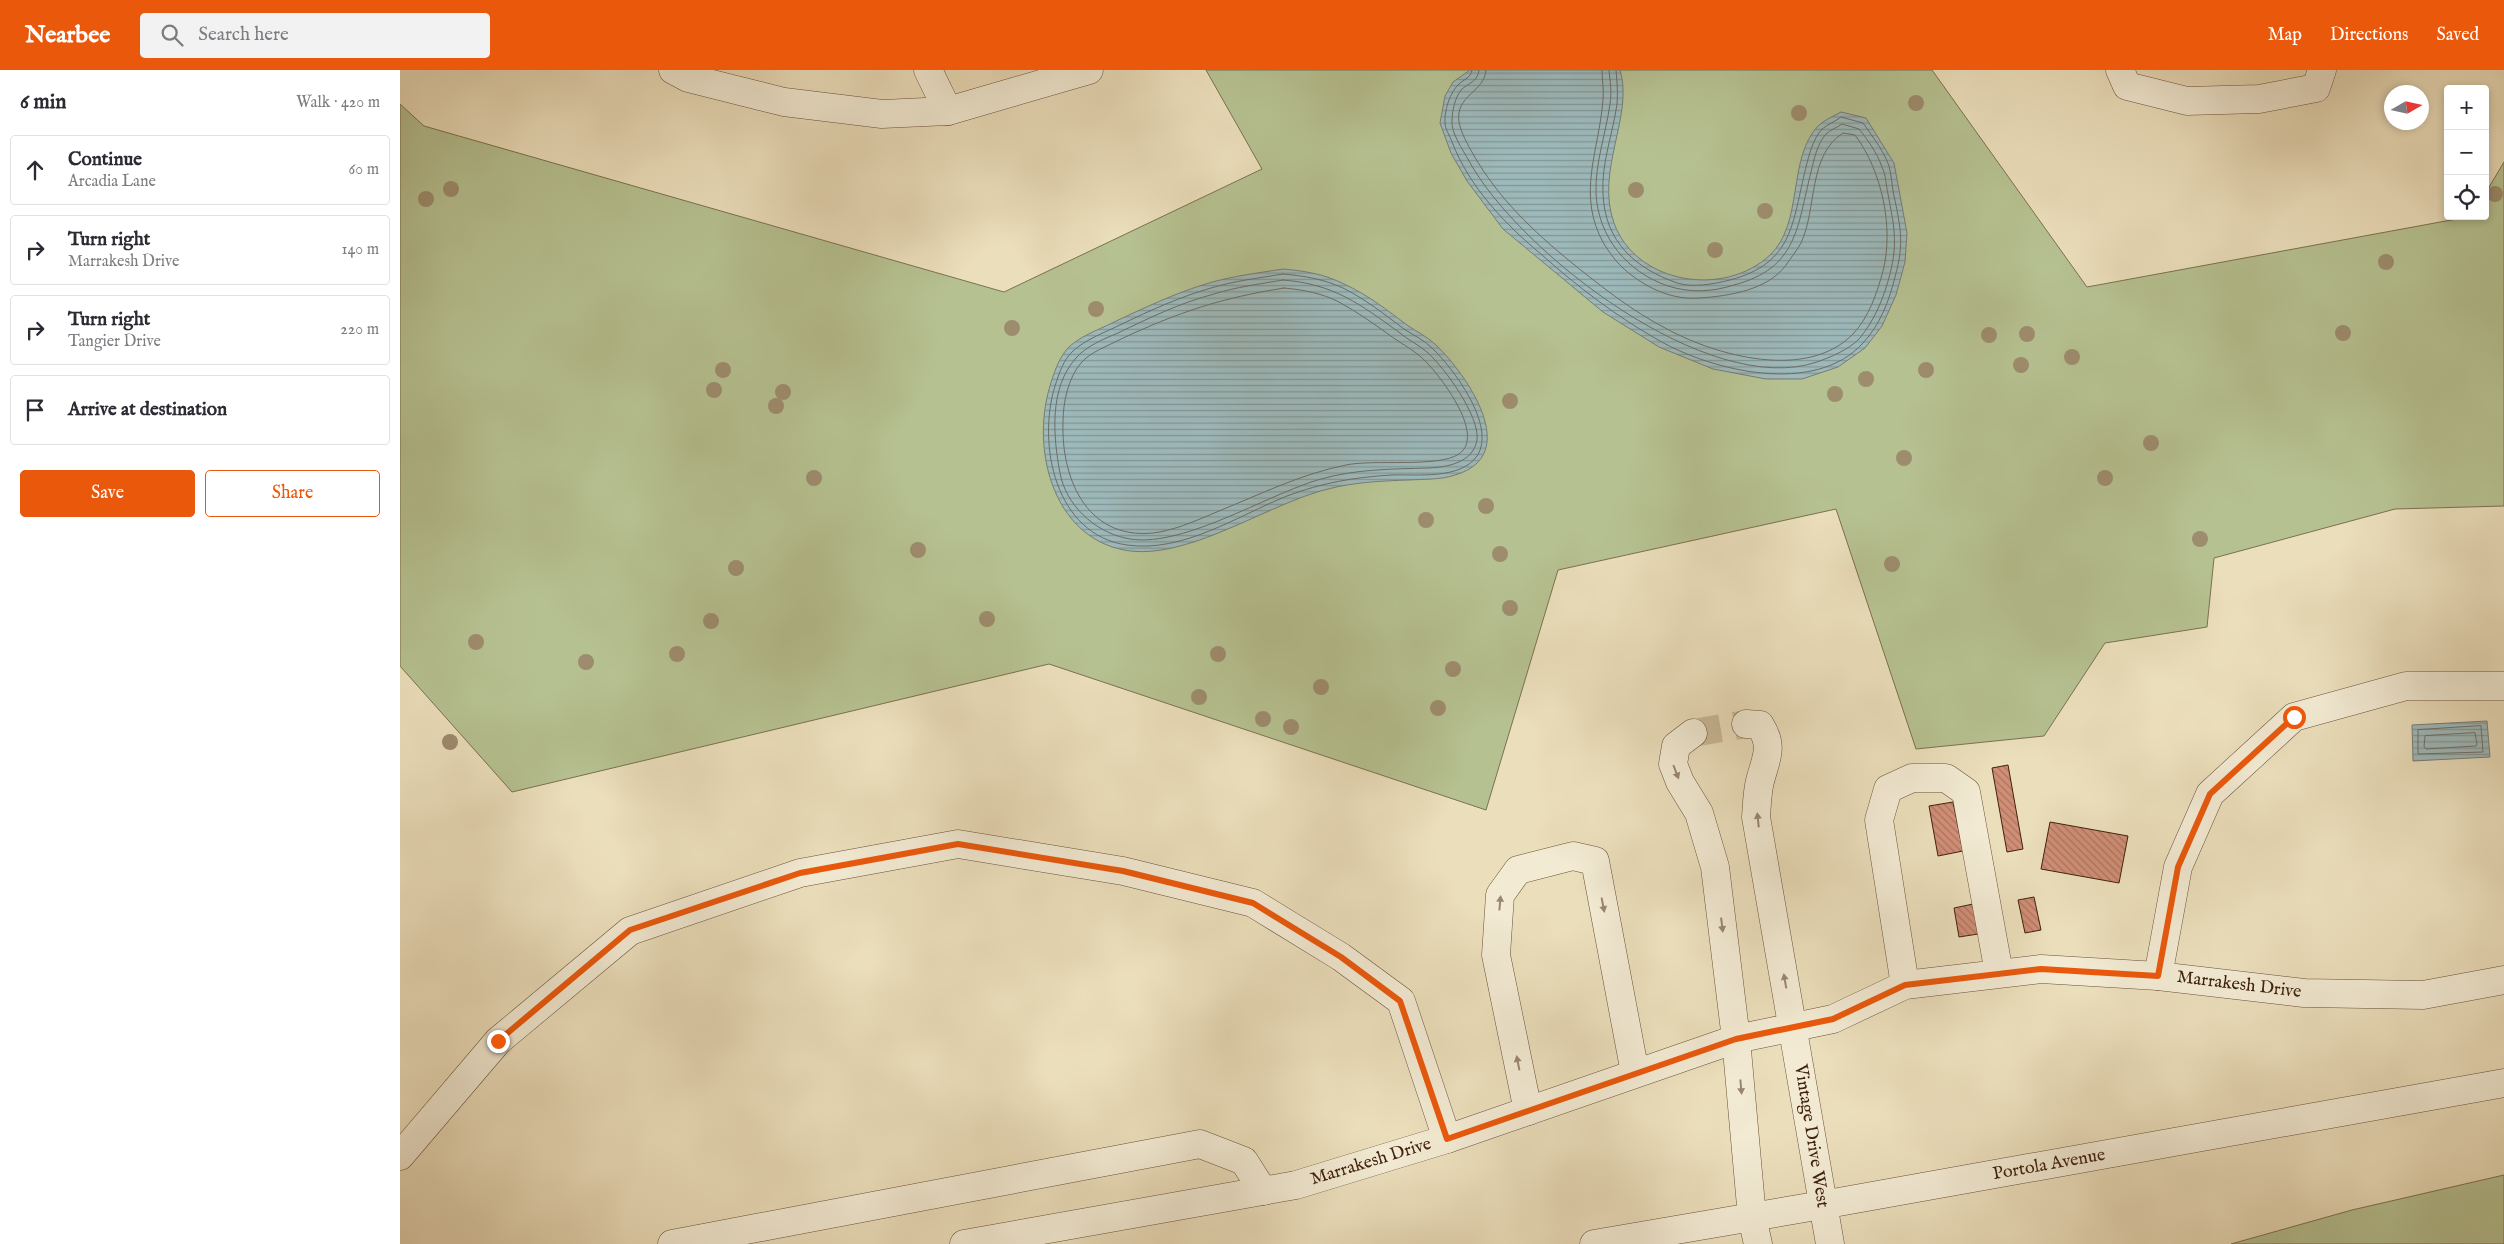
<!DOCTYPE html>
<meta charset="utf-8">
<style>
:root{--surface:#fff;--page:#f2f2f3;--text:#2b2b33;--muted:#7c7c81;--line:#e1e1e2;--accent:#ea580c}
body{margin:0;font-family:"IM FELL English",serif;background:var(--page);color:var(--text)}
.controls{position:absolute;right:15px;top:15px;display:grid;overflow:hidden;border-radius:5px;box-shadow:0 2px 8px #0003}
.controls button{width:45px;height:45px;display:grid;place-items:center;padding:0;border:0;border-bottom:1px solid var(--line);background:var(--surface);color:var(--text);font:25px sans-serif}
.compass{position:absolute;left:1984px;top:15px;width:45px;height:45px;border-radius:50%;background:var(--surface);box-shadow:0 2px 8px #0003;rotate:81deg}
.stop{position:absolute;width:15px;height:15px;margin:-11px;border:4px solid #ea580c;border-radius:50%;background:#fff}
.stop.end{background:#ea580c;border-color:#fff;box-shadow:0 1px 5px #0008}
.list{margin:0;padding:0;list-style:none}
h2{display:flex;justify-content:space-between;align-items:center;height:65px;margin:0;padding:0 20px;font-size:21px}
h2 small{font-size:16px;font-weight:400;color:var(--muted)}
.list li{display:grid;grid-template-columns:32px 1fr auto;gap:15px;align-items:center;box-sizing:border-box;height:70px;margin:0 10px 10px;padding:0 10px;border:1px solid var(--line);border-radius:5px}
.list b{display:block;font-size:19px;white-space:nowrap}
.list p{margin:0;font-size:16px;white-space:nowrap;color:var(--muted)}
.list em{font-size:16px;font-style:normal;color:var(--muted)}
.actions{display:flex;gap:10px;padding:15px 20px}
.actions a{flex:1;padding:11px 0;border:1px solid var(--accent);border-radius:5px;text-align:center;font-size:18px;color:var(--accent)}
.actions .main{background:var(--accent);color:#fff}
.icon{flex:none;width:28px;height:28px;fill:none;stroke:currentColor;stroke-width:2;stroke-linecap:round;stroke-linejoin:round}
.map{position:relative;flex:none;width:2104px;height:1174px;overflow:hidden}
header{display:flex;align-items:center;gap:30px;box-sizing:border-box;height:70px;padding:0 25px;background:var(--accent);color:#fff}
header strong{font-size:24px}
nav{display:flex;gap:28px;margin-inline-start:auto;font-size:18px}
.search{width:350px;height:45px;background:var(--page);display:flex;align-items:center;gap:12px;box-sizing:border-box;padding:0 18px;border-radius:5px;color:var(--muted);font-size:19px}
main{display:flex}
aside{flex:1;background:var(--surface)}
.map>svg:first-child{display:block}
.grass{fill:#b6c191;stroke:#7b714f}
.water{fill:url(#water-rules);stroke:#787c75}
.lines{fill:none;stroke-linecap:round;stroke-linejoin:round}
.shore{stroke:#6e6d64;stroke-width:1}
.building{fill:url(#building-back-hatch);stroke:#40210d}
.minor-tunnel{stroke:#c9b898;stroke-width:28;stroke-dasharray:28 14;stroke-linecap:butt}
.minor-casing{stroke:#6b5038;stroke-width:29}
.minor{stroke:#f2ead3;stroke-width:28}
.tree{fill:#9d8c6d}
.oneway{fill:#998670}
.route{stroke:#ea580c;stroke-width:6}
.labels{text-anchor:middle;dominant-baseline:central;stroke-width:5;stroke-linejoin:round;paint-order:stroke}
.street-label{font-size:18px;fill:#40210d;stroke:#f2ead3}
</style>
<header>
<strong>Nearbee</strong>
<div class="search"><svg class="icon" aria-label="search" viewBox="0 0 24 24"><circle cx="10" cy="10" r="6"/><path d="M15 15l6 6"/></svg>Search here</div>
<nav><a>Map</a><a>Directions</a><a>Saved</a></nav>
</header>
<main>
<aside>
<h2>6 min<small>Walk · 420 m</small></h2>
<ul class="list">
<li><svg class="icon" aria-label="ahead" viewBox="0 0 24 24"><path d="M12 20V5M6 11l6-6 6 6"/></svg><div><b>Continue</b><p>Arcadia Lane</p></div><em>60 m</em></li>
<li><svg class="icon" aria-label="right" viewBox="0 0 24 24"><path d="M7 20v-9h11M14 6l5 5-5 5"/></svg><div><b>Turn right</b><p>Marrakesh Drive</p></div><em>140 m</em></li>
<li><svg class="icon" aria-label="right" viewBox="0 0 24 24"><path d="M7 20v-9h11M14 6l5 5-5 5"/></svg><div><b>Turn right</b><p>Tangier Drive</p></div><em>220 m</em></li>
<li><svg class="icon" aria-label="arrive" viewBox="0 0 24 24"><path d="M6 21V4h12l-3 4 3 4H6"/></svg><div><b>Arrive at destination</b></div></li>
</ul>
<div class="actions"><a class="main">Save</a><a>Share</a></div>
</aside>
<div class="map">
<svg width="2104" height="1174" viewBox="0 0 2104 1174">
<defs>
<pattern id="water-rules" width="6" height="5" patternUnits="userSpaceOnUse" patternTransform="scale(1.25)"><rect width="6" height="5" fill="#9db9bb"/><path d="M0 2.5h6" fill="none" stroke="#819696"/></pattern>
<pattern id="building-back-hatch" width="6" height="6" patternUnits="userSpaceOnUse" patternTransform="scale(1.25)"><rect width="6" height="6" fill="#d08e76"/><path d="M-1 5l2 2M0 0l6 6M5-1l2 2" fill="none" stroke="#aa745f"/></pattern>
</defs>
<rect width="100%" height="100%" fill="#ebdebb"/>
<filter id="stains"><feTurbulence type="fractalNoise" baseFrequency=".004" numOctaves="4"/><feColorMatrix values="0 0 0 0 .2 0 0 0 0 .09 0 0 0 0 .02 0 0 0 .5 -.17"/></filter>
<radialGradient id="worn" r=".72"><stop offset=".6" stop-color="#630" stop-opacity="0"/><stop offset="1" stop-color="#630" stop-opacity=".3"/></radialGradient>
<g class="grass">
<path d="M806,0H1532L1687,217L2073,146H2085V124L2104,92V436L1995,439L1814,488L1807,557L1705,573L1644,666L1516,679L1436,439L1158,500L1086,740L649,594L112,722L0,596V34L24,56L604,222L862,99Z"/>
<path d="M2104,1105V1174H1831L1952,1140Z"/>
</g>
<g class="water">
<path d="M1070,0H1220C1234,46 1195,100 1214,153C1236,214 1324,228 1370,185C1404,153 1387,89 1418,56C1424,50 1434,46 1441,42L1466,48L1494,93L1507,163L1505,192L1496,225L1482,256L1465,278L1438,297L1402,309H1366L1313,299L1259,277L1203,242L1103,159L1067,111L1051,83L1040,53L1045,26L1053,12Z"/>
<path d="M883,199C905,201 924,204 944,214C968,225 987,240 1007,255C1017,262 1028,267 1036,275C1067,305 1123,385 1055,405C1040,410 1024,409 1009,410C981,411 955,412 928,419C867,434 786,492 724,480C652,466 631,378 650,316C654,303 658,290 667,279C678,267 698,260 712,253C744,238 775,223 809,213C833,206 858,203 883,199Z"/>
<path d="M2087,651L2090,687L2013,691L2012,655Z"/>
</g>
<g class="lines">
<g class="shore">
<path d="M1072,0C1071,8 1064,9 1059,14C1050,22 1044,41 1045,53C1045,59 1050,66 1052,72C1070,118 1105,154 1142,185C1178,217 1217,247 1260,271C1313,301 1415,326 1463,273C1480,255 1489,231 1495,207C1505,172 1500,155 1493,121C1492,113 1491,104 1489,96C1484,81 1472,66 1463,53L1441,47C1436,51 1427,55 1422,59C1413,69 1409,85 1406,97C1392,153 1394,193 1330,210C1314,214 1293,218 1277,213C1235,198 1205,172 1203,124C1201,94 1213,63 1217,34C1218,22 1217,11 1216,0"/>
<path d="M1079,0C1078,12 1068,13 1061,20C1055,28 1052,41 1052,51C1051,63 1063,80 1069,91C1119,182 1308,329 1417,292C1431,287 1448,280 1459,269C1475,250 1484,227 1490,204C1498,172 1494,156 1488,124C1486,116 1486,105 1482,97C1477,83 1468,70 1459,59L1442,54C1438,57 1430,60 1426,64C1417,74 1414,90 1411,102C1397,157 1398,198 1334,215C1312,222 1290,223 1268,216C1227,202 1198,167 1196,123C1195,93 1206,63 1210,34C1212,22 1210,11 1209,0"/>
<path d="M1086,0C1085,22 1055,25 1059,52C1061,63 1068,75 1073,84C1098,128 1133,161 1172,193C1202,217 1232,241 1267,259C1317,286 1407,311 1453,264C1469,247 1477,223 1483,201C1494,158 1482,101 1455,65L1443,63C1408,85 1417,139 1401,173C1397,180 1391,188 1386,195C1368,220 1329,226 1300,228C1276,230 1253,221 1234,207C1220,197 1213,188 1204,174C1176,125 1199,81 1203,30C1204,19 1202,10 1202,0"/>
<path d="M883,204C905,206 923,209 943,218C965,229 984,244 1004,259C1013,265 1024,270 1032,278C1053,298 1097,356 1077,386C1060,410 1017,404 992,405C955,407 921,413 887,426C837,446 783,483 727,475C655,465 637,374 655,316C659,304 663,290 673,281C686,269 706,262 722,254C751,240 780,227 811,218C834,211 859,208 883,204Z"/>
<path d="M883,210C934,214 960,234 1000,263C1008,270 1019,275 1027,282C1044,297 1080,346 1077,370C1073,393 1047,397 1029,398C993,399 956,399 921,409C867,424 779,481 725,468C694,461 666,435 660,403C653,366 649,318 676,288C686,276 704,269 718,263C749,248 780,233 814,224C836,217 860,214 883,210Z"/>
<path d="M884,218C904,220 921,223 939,232C959,243 977,256 995,269C1004,275 1013,280 1021,287C1038,302 1087,365 1059,384C1038,398 974,389 946,395C901,404 861,424 819,441C800,449 780,458 760,462C689,474 661,411 663,352C663,333 668,308 681,293C690,282 708,276 721,269C779,242 821,228 884,218Z"/>
<path d="M2081,656L2083,682L2018,684V660Z"/>
<path d="M2075,663L2077,674L2076,676L2026,679L2024,677L2025,666Z"/>
</g>
</g>
<g class="building">
<path d="M1608,695L1623,779L1607,782L1592,698Z"/>
<path d="M1553,732L1563,781L1538,786L1529,736Z"/>
<path d="M1650,752L1728,766L1719,813L1641,799Z"/>
<path d="M1634,827L1641,860L1625,863L1618,830Z"/>
<path d="M1573,834L1578,864L1559,867L1554,838Z"/>
</g>
<g class="lines">
<path class="minor-tunnel" d="M1293,663L1346,654"/>
<defs>
<g id="minor">
<path d="M273,0L288,8L384,32L482,44L548,41L689,0"/>
<path d="M528,0L548,41"/>
<path d="M1720,0L1727,16L1787,31L1859,29L1916,18L1922,0"/>
<path d="M1346,654L1360,655C1374,677 1366,688 1360,711C1357,723 1357,735 1356,747L1430,1174"/>
<path d="M1293,663L1276,676L1273,694L1280,712L1299,743L1315,797L1336,969L1352,1147L1358,1174"/>
<path d="M1758,906L1778,797L1810,724L1894,647L2006,616H2104"/>
<path d="M1505,915L1479,750L1488,719L1512,708H1546L1566,722L1599,903"/>
<path d="M1128,1041L1096,885L1100,825L1118,800L1173,786L1195,791L1235,1003"/>
<path d="M0,1086L98,971L230,861L400,803L558,774L723,801L853,833L941,887L1001,931L1047,1069"/>
<path d="M272,1174L800,1074L844,1091L863,1121"/>
<path d="M564,1174L896,1115L1047,1069L1336,969L1433,949L1505,915L1641,899L1758,906L1904,923L2023,925L2104,910"/>
<path d="M1194,1174L1422,1135L2104,1013"/>
</g>
</defs>
<use href="#minor" class="minor-casing"/>
<use href="#minor" class="minor"/>
</g>
<g class="tree">
<circle cx="1516" cy="33" r="8"/>
<circle cx="1399" cy="43" r="8"/>
<circle cx="51" cy="119" r="8"/>
<circle cx="1236" cy="120" r="8"/>
<circle cx="2095" cy="124" r="8"/>
<circle cx="26" cy="129" r="8"/>
<circle cx="1365" cy="141" r="8"/>
<circle cx="1315" cy="180" r="8"/>
<circle cx="1986" cy="192" r="8"/>
<circle cx="696" cy="239" r="8"/>
<circle cx="612" cy="258" r="8"/>
<circle cx="1943" cy="263" r="8"/>
<circle cx="1627" cy="264" r="8"/>
<circle cx="1589" cy="265" r="8"/>
<circle cx="1672" cy="287" r="8"/>
<circle cx="1621" cy="295" r="8"/>
<circle cx="323" cy="300" r="8"/>
<circle cx="1526" cy="300" r="8"/>
<circle cx="1466" cy="309" r="8"/>
<circle cx="314" cy="320" r="8"/>
<circle cx="383" cy="322" r="8"/>
<circle cx="1435" cy="324" r="8"/>
<circle cx="1110" cy="331" r="8"/>
<circle cx="376" cy="336" r="8"/>
<circle cx="1751" cy="373" r="8"/>
<circle cx="1504" cy="388" r="8"/>
<circle cx="414" cy="408" r="8"/>
<circle cx="1705" cy="408" r="8"/>
<circle cx="1086" cy="436" r="8"/>
<circle cx="1026" cy="450" r="8"/>
<circle cx="1800" cy="469" r="8"/>
<circle cx="518" cy="480" r="8"/>
<circle cx="1100" cy="484" r="8"/>
<circle cx="1492" cy="494" r="8"/>
<circle cx="336" cy="498" r="8"/>
<circle cx="1110" cy="538" r="8"/>
<circle cx="587" cy="549" r="8"/>
<circle cx="311" cy="551" r="8"/>
<circle cx="76" cy="572" r="8"/>
<circle cx="277" cy="584" r="8"/>
<circle cx="818" cy="584" r="8"/>
<circle cx="186" cy="592" r="8"/>
<circle cx="1053" cy="599" r="8"/>
<circle cx="921" cy="617" r="8"/>
<circle cx="799" cy="627" r="8"/>
<circle cx="1038" cy="638" r="8"/>
<circle cx="863" cy="649" r="8"/>
<circle cx="891" cy="657" r="8"/>
<circle cx="50" cy="672" r="8"/>
</g>
<defs><path id="oneway-solid" d="M-6-.8H1V-3.2L6.5 0L1 3.2V.8H-6Z" transform="scale(1.25)"/></defs>
<g class="oneway">
<use href="#oneway-solid" transform="translate(1276 702) rotate(69)"/>
<use href="#oneway-solid" transform="translate(1358 750) rotate(-96)"/>
<use href="#oneway-solid" transform="translate(1100 833) rotate(-85)"/>
<use href="#oneway-solid" transform="translate(1203 835) rotate(79)"/>
<use href="#oneway-solid" transform="translate(1322 855) rotate(83)"/>
<use href="#oneway-solid" transform="translate(1385 911) rotate(-100)"/>
<use href="#oneway-solid" transform="translate(1118 993) rotate(-101)"/>
<use href="#oneway-solid" transform="translate(1341 1017) rotate(85)"/>
</g>
<g class="lines">
<path class="route" d="M98,971L230,860L400,803L558,774L723,801L853,833L941,887L1000,931L1047,1069L1336,969L1433,949L1505,915L1641,899L1758,906L1778,797L1810,724L1894,647"/>
</g>
<g class="labels">
<g class="street-label">
<text transform="translate(1839 915) rotate(7)">Marrakesh Drive</text>
<text transform="translate(1411 1066) rotate(81)">Vintage Drive West</text>
<text transform="translate(971 1092) rotate(-17)">Marrakesh Drive</text>
<text transform="translate(1649 1095) rotate(-10)">Portola Avenue</text>
</g>
</g>
<rect width="100%" height="100%" filter="url(#stains)"/>
<rect width="100%" height="100%" fill="url(#worn)"/>
</svg>
<div class="controls">
<button>+</button>
<button>−</button>
<button><svg class="icon" aria-label="locate" viewBox="0 0 24 24"><circle cx="12" cy="12" r="6"/><path d="M12 2v4M12 18v4M2 12h4M18 12h4"/></svg></button>
</div>
<svg class="compass" viewBox="-18 -18 36 36"><path d="M0-13l5 13h-10z" fill="#e53935"/><path d="M0 13l5-13h-10z" fill="#7c7c81"/></svg>
<div class="stop" style="left:1894px;top:647px"></div>
<div class="stop end" style="left:98px;top:971px"></div>
</div>
</main>
